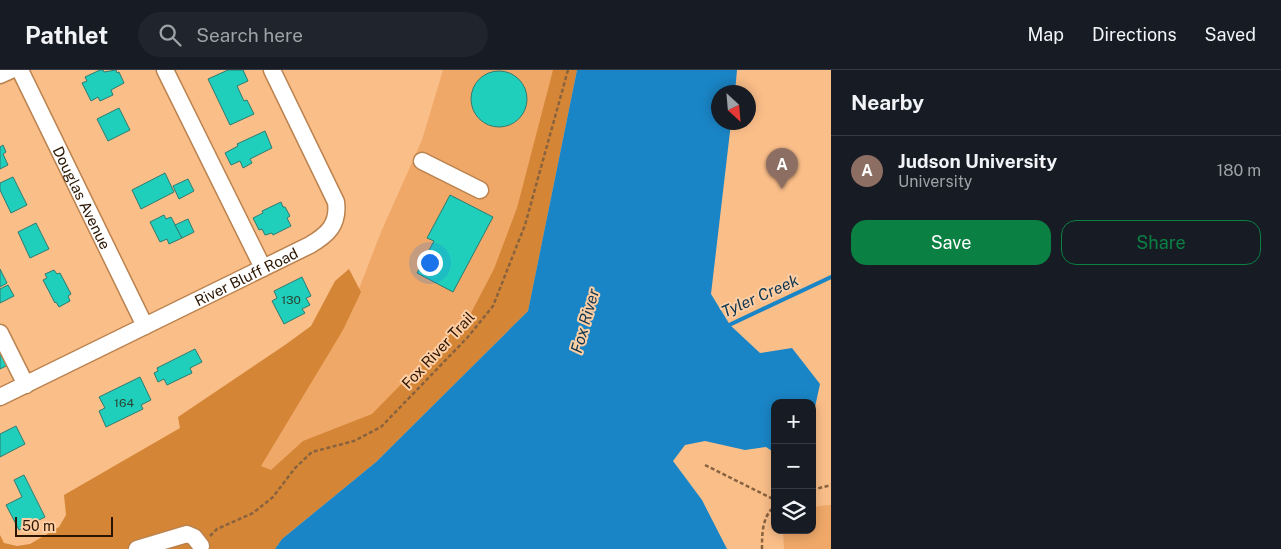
<!DOCTYPE html>
<meta charset="utf-8">
<style>
:root{--surface:#171b24;--page:#20242c;--text:#f1f3f6;--muted:#9ea1a6;--line:#363941;--accent:#0b8043}
body{margin:0;font-family:"Public Sans",sans-serif;background:var(--page);color:var(--text)}
.controls{position:absolute;right:15px;bottom:15px;display:grid;overflow:hidden;border-radius:10px;box-shadow:0 2px 12px #0003}
.controls button{width:45px;height:45px;display:grid;place-items:center;padding:0;border:0;border-bottom:1px solid var(--line);background:var(--surface);color:var(--text);font:25px sans-serif}
.compass{position:absolute;left:711px;top:15px;width:45px;height:45px;border-radius:50%;background:var(--surface);box-shadow:0 2px 12px #0003;rotate:154deg}
.scale{position:absolute;left:15px;bottom:12px;width:98px;box-sizing:border-box;padding-left:5px;border:2px solid #2b1501;border-top:0;font-size:14px;line-height:18px;white-space:nowrap;color:#2b1501;-webkit-text-stroke:4px #fecea4;paint-order:stroke}
.you{position:absolute;left:429px;top:192px;width:18px;height:18px;margin:-12px;border:4px solid #fff;border-radius:50%;background:#1a73e8;box-shadow:0 0 0 8px #1a73e833}
.badge{display:grid;place-items:center;width:32px;height:32px;border-radius:50%;background:var(--accent);color:#fff;font-size:16px;font-weight:700}
.pin{position:absolute;translate:-50% -41px;filter:drop-shadow(0 1px 2px #0008)}
.pin::after{content:'';position:absolute;top:26px;width:18px;height:15px;background:inherit;clip-path:polygon(0 0,100% 0,50% 100%)}
.list{margin:0;padding:0;list-style:none}
h2{display:flex;justify-content:space-between;align-items:center;height:65px;margin:0;padding:0 20px;font-size:21px}
h2 small{font-size:16px;font-weight:400;color:var(--muted)}
.list li{display:grid;grid-template-columns:32px 1fr auto;gap:15px;align-items:center;box-sizing:border-box;height:70px;padding:0 20px;border-top:1px solid var(--line)}
.list b{display:block;font-size:19px;white-space:nowrap}
.list p{margin:0;font-size:16px;white-space:nowrap;color:var(--muted)}
.list em{font-size:16px;font-style:normal;color:var(--muted)}
.actions{display:flex;gap:10px;padding:15px 20px}
.actions a{flex:1;padding:11px 0;border:1px solid var(--accent);border-radius:15px;text-align:center;font-size:18px;color:var(--accent)}
.actions .main{background:var(--accent);color:#fff}
.icon{flex:none;width:28px;height:28px;fill:none;stroke:currentColor;stroke-width:2;stroke-linecap:round;stroke-linejoin:round}
.map{position:relative;flex:none;width:831px;height:479px;overflow:hidden}
header{display:flex;align-items:center;gap:30px;box-sizing:border-box;height:70px;padding:0 25px;background:var(--surface);border-bottom:1px solid var(--line)}
header strong{font-size:24px}
nav{display:flex;gap:28px;margin-inline-start:auto;font-size:18px}
.search{width:350px;height:45px;background:var(--page);display:flex;align-items:center;gap:12px;box-sizing:border-box;padding:0 18px;border-radius:28px;color:var(--muted);font-size:19px}
main{display:flex}
aside{flex:1;background:var(--surface)}
.map>svg:first-child{display:block}
.green{fill:#efa868}
.forest{fill:#d48636}
.water{fill:#1a85c6}
.lines{fill:none;stroke-linecap:round;stroke-linejoin:round}
.stream{stroke:#1a85c6;stroke-width:4}
.building{fill:#20cfbb;stroke:#2d7b70}
.minor-casing{stroke:#ba824f;stroke-width:19}
.path{stroke:#89623f;stroke-width:2.5;stroke-dasharray:4 2.5;stroke-linecap:butt}
.minor{stroke:#fff;stroke-width:16}
.labels{text-anchor:middle;dominant-baseline:central;stroke-width:4;stroke-linejoin:round;paint-order:stroke}
.number-label{font-size:12px;fill:#284430}
.street-label{font-size:15px;fill:#2b1501;stroke:#fecea4}
.water-label{font-size:16px;font-style:italic;fill:#0c3550;stroke:#fecea4}
</style>
<header>
<strong>Pathlet</strong>
<div class="search"><svg class="icon" aria-label="search" viewBox="0 0 24 24"><circle cx="10" cy="10" r="6"/><path d="M15 15l6 6"/></svg>Search here</div>
<nav><a>Map</a><a>Directions</a><a>Saved</a></nav>
</header>
<main>
<div class="map">
<svg width="831" height="479" viewBox="0 0 831 479">
<rect width="100%" height="100%" fill="#fabe89"/>
<g class="green">
<path d="M443,0H577L528,241L282,469L275,479L205,463L343,260L381,162L422,70Z"/>
<path d="M828,435H831V479H784L783,460H812V437Z"/>
</g>
<path class="forest" d="M553,0H577L528,241L376,392L282,469L275,479H0V465L4,473L17,476L30,474L59,457L66,445L64,425L180,358L178,347L285,275L311,256L335,211L349,199L361,222L343,260L261,396L271,400L303,371L372,344L471,243L494,199L517,138Z"/>
<path class="water" d="M577,0H737L735,22H718V52L731,53L711,224L730,255L760,283L792,278L820,314L815,337L812,371V333H775V383L766,377L745,380L705,371L685,375L673,391L702,430L727,479H275L282,469L376,392L528,241Z"/>
<g class="lines">
<path class="stream" d="M727,256L831,207"/>
</g>
<g class="building">
<path d="M100,0H103L104,2L116,0L117,3L119,2L124,13L111,20L113,25L100,31L98,27L91,31L82,13L87,11L85,7Z"/>
<path d="M228,0H243L248,11L237,16L244,31L247,30L254,44L230,55L208,9Z"/>
<circle cx="499" cy="29" r="28"/>
<path d="M119,38L130,60L108,71L97,49Z"/>
<path d="M265,61L272,78L250,89L252,93L243,98L240,91L231,95L225,83L238,76L237,74Z"/>
<path d="M3,75L6,82L3,84L8,95L0,99V77Z"/>
<path d="M165,103L174,122L141,139L132,120Z"/>
<path d="M13,107L27,135L11,143L0,120V113Z"/>
<path d="M188,109L194,121L179,129L173,116Z"/>
<path d="M450,125L493,147L453,222L417,203L434,171L427,168Z"/>
<path d="M281,132L283,137H285L290,146L287,148L291,156L273,165L272,163L265,165L262,159L259,160L253,148L263,143L262,141Z"/>
<path d="M164,145L166,149L171,147L182,168L169,174L167,169L160,172L150,152Z"/>
<path d="M188,149L194,162L182,168L175,155Z"/>
<path d="M36,153L49,179L30,188L18,162Z"/>
<path d="M0,199L7,213L0,217Z"/>
<path d="M54,200L57,204L60,203L71,224L68,226L70,231L59,237L56,232L55,233L43,210L47,208L45,204Z"/>
<path d="M302,207L311,226L306,228L310,235L302,239L305,243L284,254L272,231L277,228L274,221Z"/>
<path d="M8,215L14,226L0,233V219Z"/>
<path d="M0,279L8,295L0,299Z"/>
<path d="M195,279L202,292L190,298L192,303L167,315L164,309L158,312L154,303L158,301L157,298Z"/>
<path d="M140,307L151,330L141,335L143,339L106,357L99,341L105,338L99,327Z"/>
<path d="M16,356L25,374L0,387V364Z"/>
<path d="M24,405L45,447L19,460L6,435L22,427L14,410Z"/>
</g>
<g class="lines">
<defs>
<g id="minor">
<path id="s1" d="M20,0L145,256"/>
<path d="M165,0L263,198"/>
<path d="M0,5L11,0"/>
<path d="M422,91L480,120"/>
<path d="M0,263L26,315"/>
<path id="s2" d="M0,327L310,175C327,165 339,155 336,132L272,0"/>
<path d="M137,479L187,464L194,467L201,476"/>
</g>
</defs>
<use href="#minor" class="minor-casing"/>
<g class="path">
<path d="M705,395L775,430"/>
<path d="M812,420L831,415"/>
<path d="M210,466L217,459L253,443L273,427L295,398L312,382L354,371L381,357L467,268L493,236L525,155L568,0"/>
<path d="M762,479C762,464 762,446 775,436"/>
</g>
<use href="#minor" class="minor"/>
</g>
<g class="labels">
<g class="number-label">
<text x="291" y="230">130</text>
<text x="124" y="333">164</text>
</g>
<g class="street-label">
<text stroke="none"><textPath href="#s1" startOffset="142">Douglas Avenue</textPath></text>
<text stroke="none"><textPath href="#s2" startOffset="274">River Bluff Road</textPath></text>
<text transform="translate(438 280) rotate(-47)">Fox River Trail</text>
</g>
<g class="water-label">
<text transform="translate(760 226) rotate(-24)">Tyler Creek</text>
<text transform="translate(585 251) rotate(-74)">Fox River</text>
</g>
</g>
</svg>
<div class="controls">
<button>+</button>
<button>−</button>
<button><svg class="icon" aria-label="layers" viewBox="0 0 24 24"><path d="M12 4l9 5-9 5-9-5zM3 14l9 5 9-5"/></svg></button>
</div>
<svg class="compass" viewBox="-18 -18 36 36"><path d="M0-13l5 13h-10z" fill="#e53935"/><path d="M0 13l5-13h-10z" fill="#9ea1a6"/></svg>
<div class="scale">50 m</div>
<div class="you"></div>
<div class="pin badge" style="left:782px;top:119px;background:#8d6e63">A</div>
</div>
<aside>
<h2>Nearby<small></small></h2>
<ul class="list">
<li><span class="badge" style="background:#8d6e63">A</span><div><b>Judson University</b><p>University</p></div><em>180 m</em></li>
</ul>
<div class="actions"><a class="main">Save</a><a>Share</a></div>
</aside>
</main>
